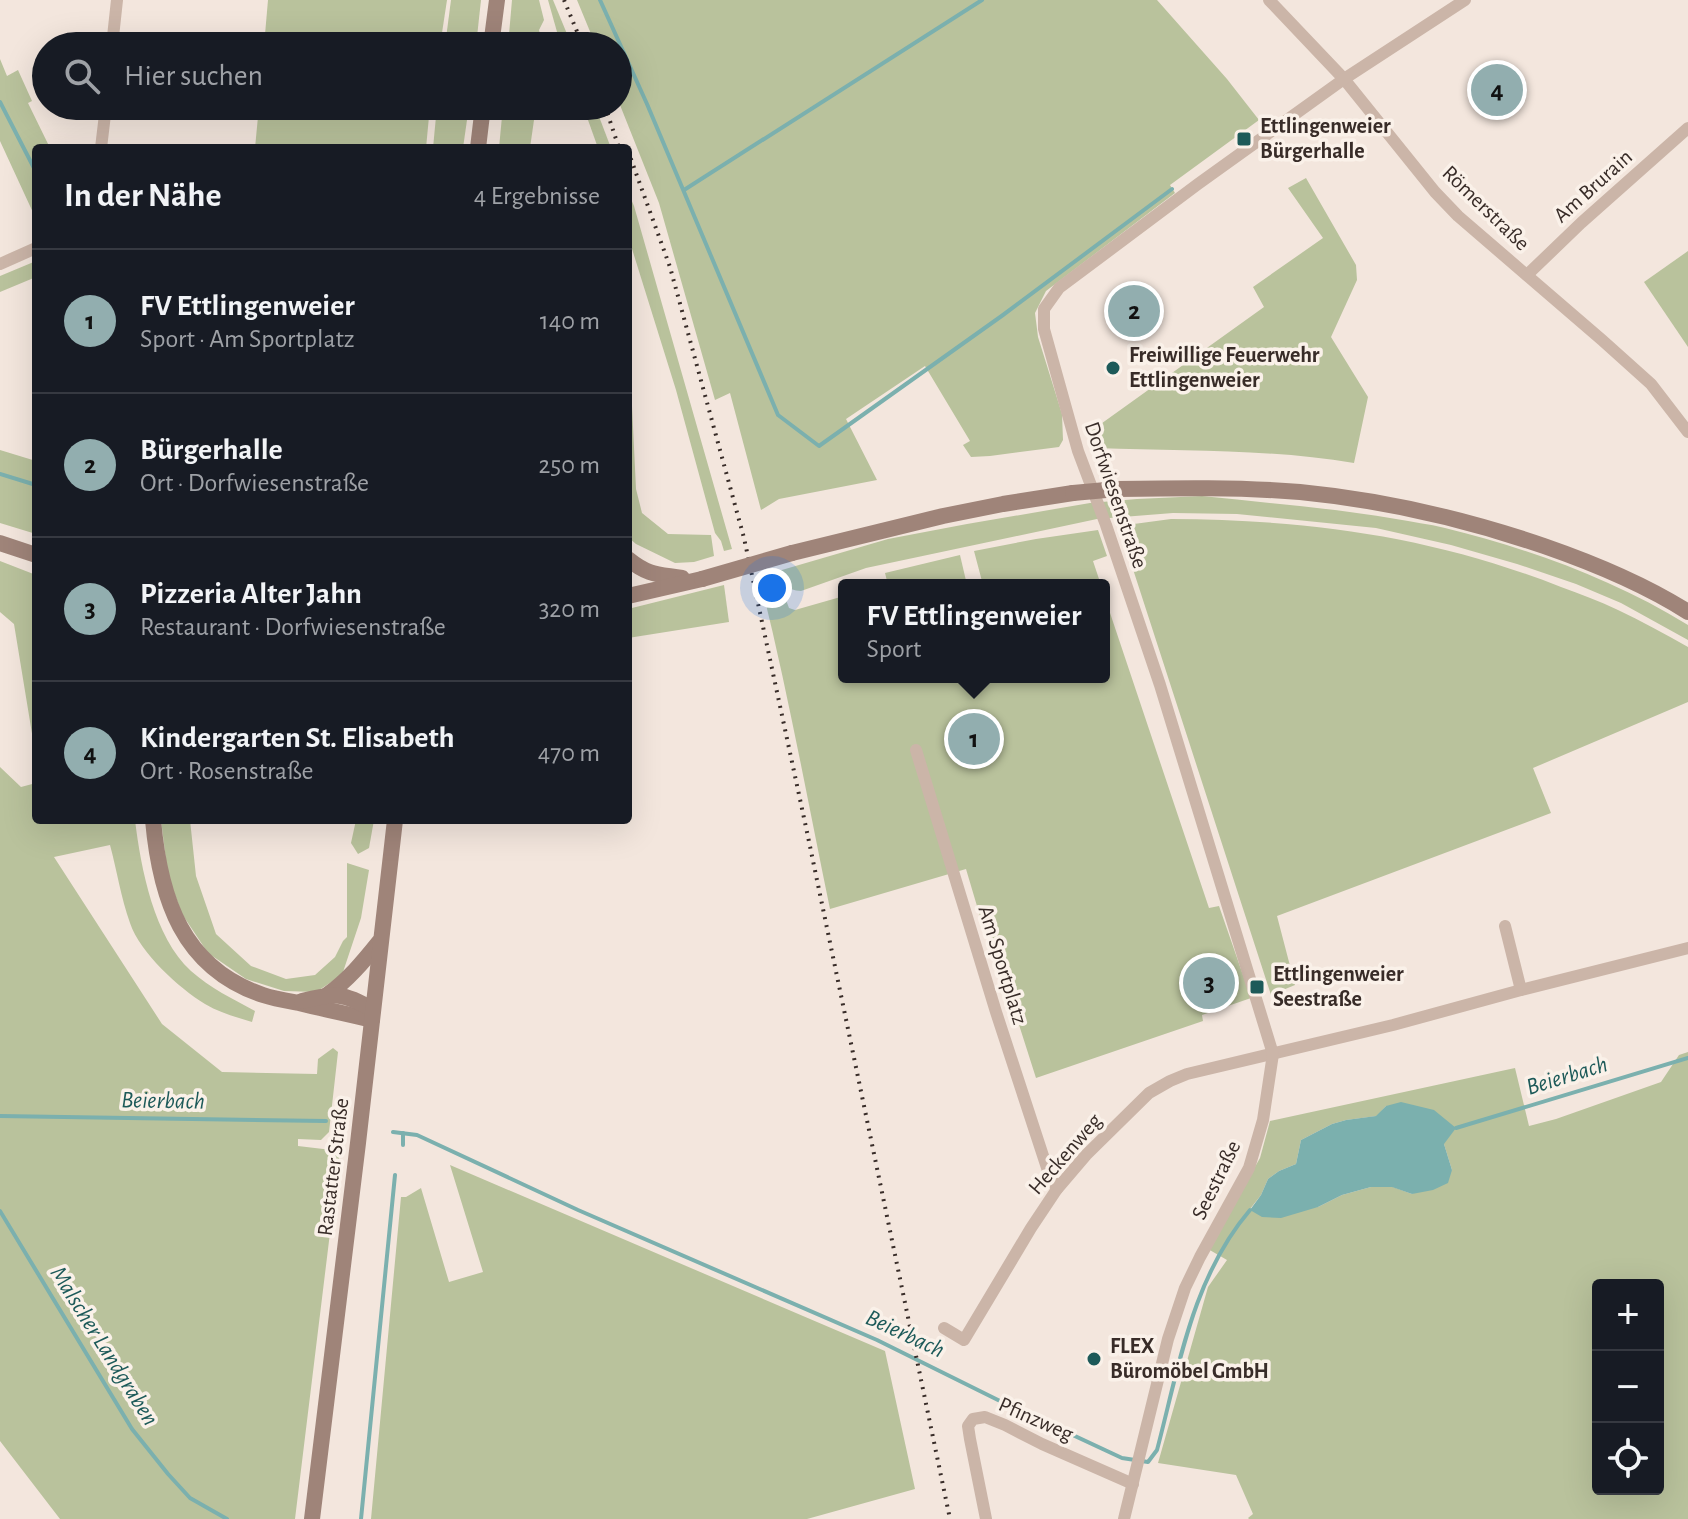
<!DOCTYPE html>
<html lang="de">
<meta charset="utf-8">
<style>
:root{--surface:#171b24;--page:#20242c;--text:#f1f3f6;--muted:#9ea1a6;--line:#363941;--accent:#92aeaf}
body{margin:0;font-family:"Alegreya Sans",sans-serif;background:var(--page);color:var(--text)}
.controls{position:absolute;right:24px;bottom:24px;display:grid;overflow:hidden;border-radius:8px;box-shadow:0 8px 32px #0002}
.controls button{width:72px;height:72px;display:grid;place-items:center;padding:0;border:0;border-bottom:2px solid var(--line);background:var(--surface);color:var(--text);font:40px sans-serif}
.you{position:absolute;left:772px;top:588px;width:28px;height:28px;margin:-20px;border:6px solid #fff;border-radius:50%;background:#1a73e8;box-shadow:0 0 0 12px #1a73e833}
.badge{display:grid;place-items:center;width:52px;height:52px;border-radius:50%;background:var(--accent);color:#111;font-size:26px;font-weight:700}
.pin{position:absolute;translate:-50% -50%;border:4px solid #fff;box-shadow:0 2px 8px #0006}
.popup{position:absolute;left:838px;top:579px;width:272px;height:104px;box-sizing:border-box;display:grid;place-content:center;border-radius:8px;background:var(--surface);filter:drop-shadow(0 2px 6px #0005);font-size:26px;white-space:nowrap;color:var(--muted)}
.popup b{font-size:30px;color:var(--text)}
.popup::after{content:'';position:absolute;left:50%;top:100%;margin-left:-16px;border:16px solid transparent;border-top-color:var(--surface)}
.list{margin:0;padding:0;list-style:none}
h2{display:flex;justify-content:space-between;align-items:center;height:104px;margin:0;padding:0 32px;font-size:34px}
h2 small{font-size:26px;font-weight:400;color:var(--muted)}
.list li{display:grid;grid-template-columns:52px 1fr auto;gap:24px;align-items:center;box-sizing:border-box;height:144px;padding:0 32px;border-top:2px solid var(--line)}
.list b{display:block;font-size:30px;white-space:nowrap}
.list p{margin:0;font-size:26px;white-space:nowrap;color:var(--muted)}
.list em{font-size:26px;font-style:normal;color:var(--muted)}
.icon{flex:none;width:44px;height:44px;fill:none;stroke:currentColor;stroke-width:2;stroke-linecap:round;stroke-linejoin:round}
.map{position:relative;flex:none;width:1688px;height:1519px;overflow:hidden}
.search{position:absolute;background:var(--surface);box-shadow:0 8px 32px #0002;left:32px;top:32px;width:600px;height:88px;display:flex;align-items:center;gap:20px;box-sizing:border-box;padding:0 28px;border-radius:44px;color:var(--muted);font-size:30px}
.panel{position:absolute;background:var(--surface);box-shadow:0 8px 32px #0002;left:32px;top:144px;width:600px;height:680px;border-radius:8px}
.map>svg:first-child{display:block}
.green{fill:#b9c29c;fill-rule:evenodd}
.water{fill:#7bb0ae}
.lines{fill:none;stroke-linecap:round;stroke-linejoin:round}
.stream{stroke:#7bb0ae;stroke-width:4}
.street{stroke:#cbb5a8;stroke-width:12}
.secondary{stroke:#9f8479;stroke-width:16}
.rail{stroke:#382c28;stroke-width:4;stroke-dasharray:2 6;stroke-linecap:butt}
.secondary-bridge{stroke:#9f8479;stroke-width:16}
.poi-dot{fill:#1d5a59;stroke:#faf1e9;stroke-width:3}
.labels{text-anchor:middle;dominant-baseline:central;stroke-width:7;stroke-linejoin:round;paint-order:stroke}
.poi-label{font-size:22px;font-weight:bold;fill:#382c28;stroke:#faf1e9;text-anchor:start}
.street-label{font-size:22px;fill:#382c28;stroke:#faf1e9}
.water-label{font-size:24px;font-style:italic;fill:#1d5a59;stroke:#faf1e9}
</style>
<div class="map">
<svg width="1688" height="1519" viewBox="0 0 1688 1519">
<rect width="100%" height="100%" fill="#f3e6dd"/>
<g class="green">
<path d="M268,0H447L440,46H264Z"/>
<path d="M451,0H481L476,46H445Z"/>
<path d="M512,0H539L544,20L539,30L543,46H508Z"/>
<path d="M548,0H553L572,46H561Z"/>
<path d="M577,0H1157L1227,79L1259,120L1170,185L1175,193L1046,291L1035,313L1038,337L1062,414L1063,440L1059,447L990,456L971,457L963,445L970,441L925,366L846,419L877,480L779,499L761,510L730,393L715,400L659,203L618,100V46H596Z"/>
<path d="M0,59L7,76L18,70L32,101L28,103L50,148H36V219L0,141Z"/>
<path d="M259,106H430L426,148H255Z"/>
<path d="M437,106H469L463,148H433Z"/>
<path d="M503,106H536L530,148H499Z"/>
<path d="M583,106H595L611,148H598Z"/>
<path d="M1306,178L1356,265L1357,280L1331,337L1368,397L1354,463C1270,449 1183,451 1097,448L1091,431L1264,307L1253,287L1323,238L1288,188Z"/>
<path d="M628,192L634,206L732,549L724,551L721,541L715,533L676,390L628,236Z"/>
<path d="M1688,251V347L1644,282Z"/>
<path d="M36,261V277L0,292V276Z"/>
<path d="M628,395L632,406L636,489L642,513L668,534L711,535L714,556L694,562L675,563L636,544L629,538Z"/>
<path d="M0,450L36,461V534L0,523Z"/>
<path d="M1202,496C1267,503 1332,508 1396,519C1412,522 1429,524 1445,528C1530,549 1613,579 1688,625V640L1621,603L1576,584L1517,564L1451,545L1376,528L1237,514L1173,513L1097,519L866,568L801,591C787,590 780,584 775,572L888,539L967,524L1090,503L1137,499Z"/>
<path d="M1171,519C1310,520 1431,536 1561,587C1580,594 1599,601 1618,610C1641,621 1665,634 1688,647V702L1533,768L1551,813L1277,916L1295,985L1271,995L1119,526Z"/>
<path d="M1098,530L1107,556L1093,561L1101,585H983L974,551L1036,539Z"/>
<path d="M960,555L967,585H888L885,573Z"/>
<path d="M0,561L36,575V758L14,624L0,612Z"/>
<path d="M766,574L773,591L786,600L789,608L795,610L844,596V677H1104V595L1209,908L1219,906L1251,998L1202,1015L1203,1021L1036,1078L998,959L993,960L966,869L830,909C807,798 787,686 759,576Z"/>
<path d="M724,585L729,622L628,638V609Z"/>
<path d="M0,767L21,787L36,783V820H135C141,869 154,937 191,971C210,988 233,999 255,1011L252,1022C236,1017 220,1013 205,1004C179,988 140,953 130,923C121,898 117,871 110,845L54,857L162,1024L222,1072L317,1074L318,1059L333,1048L338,1052L329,1132L321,1140L298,1139V1146L340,1151L295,1519H60L0,1441Z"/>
<path d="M161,820H190L196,876L216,934L251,966L286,979L315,975L335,957L343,941L347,937V863L369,870L361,918L342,975L316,992L284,991L246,979L208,953L182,914L168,876Z"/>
<path d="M356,820H374L369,848L358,854L351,843Z"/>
<path d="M1688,1052V1519H1249L1248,1518L1253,1514L1236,1475L1158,1463L1208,1287L1227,1260L1208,1249L1260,1158L1270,1121L1515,1068L1529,1126L1556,1119L1661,1082L1679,1055ZM1386,1106L1444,1144L1452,1170L1412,1194L1393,1187H1371L1342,1195L1318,1207L1250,1209L1261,1195L1268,1179L1279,1171L1296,1164L1301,1140L1332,1124L1346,1120L1377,1116ZM1598,1285H1658V1489H1598Z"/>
<path d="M450,1165L885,1351L915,1489L807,1519H371L401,1197H406L421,1188L449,1282L483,1272Z"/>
</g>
<path class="water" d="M1401,1102L1434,1110L1456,1128L1444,1144L1452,1170L1448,1183L1433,1190L1412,1194L1392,1187H1371L1342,1195L1318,1207L1281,1218L1262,1217L1250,1210L1261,1195L1268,1179L1279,1171L1296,1164L1301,1140L1332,1124L1346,1120L1376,1116L1386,1106Z"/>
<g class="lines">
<g class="stream">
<path d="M600,0L647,104L778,415L819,446L1003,315L1172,189"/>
<path d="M0,102L36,172"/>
<path d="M684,190L982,0"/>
<path d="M0,474L36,485"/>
<path d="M0,1116L326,1121"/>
<path d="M1456,1128L1688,1058"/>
<path d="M393,1132L417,1135L578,1210L877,1340L1000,1401L1122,1458L1148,1462L1157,1450C1179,1367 1192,1278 1250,1210"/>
<path d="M403,1145V1133"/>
<path d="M0,1211L132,1429L168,1474L190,1498L227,1519"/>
<path d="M361,1519L395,1175"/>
</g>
<g class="street">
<path d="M1269,0L1344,79L1435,192L1458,216L1602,340L1651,384L1688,432"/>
<path d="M112,46L117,0"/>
<path d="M101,148L106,106"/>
<path d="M0,264L36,248"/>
<path d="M1527,275L1581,223L1688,128"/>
<path d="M916,750L996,1012L1049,1174L1057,1189"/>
<path d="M1505,926L1521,990"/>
<path d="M944,1328L964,1340L1031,1228L1057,1189L1086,1155L1149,1093L1170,1081L1187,1074L1393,1025L1521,990L1688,948"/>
<path d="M986,1519L970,1439L968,1426L973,1419L985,1417L1005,1425L1042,1444L1133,1484"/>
<path d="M1124,1519L1168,1339L1185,1288L1200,1257L1249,1168L1263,1120L1273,1054L1160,685L1106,525L1078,451L1044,329V309L1059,288L1198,184L1344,79L1465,0"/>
</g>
<g class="secondary">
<path d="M491,46L497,0"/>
<path d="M478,148L483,106"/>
<path d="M1117,489C1178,488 1239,487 1300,492C1383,500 1465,519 1544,546C1593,563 1644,584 1688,612"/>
<path d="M0,543L36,555"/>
<path d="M792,553L943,516L1003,504L1073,493"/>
<path d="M628,559C649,576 658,574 682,578"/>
<path d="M628,596L702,579"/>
<path d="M153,820C160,898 182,968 263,995C275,999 288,1001 299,1003C323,1009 347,1014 372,1020"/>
<path d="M327,995C348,980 363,962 379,942"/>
<path d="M302,1001C334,993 344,992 373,1010"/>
<path d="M312,1519L358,1143L395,820"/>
</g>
<g class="rail">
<path d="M564,0L583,46"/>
<path d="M605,106L619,148"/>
<path d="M628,151L670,267L744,538L807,832L950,1519"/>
</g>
<g class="secondary-bridge">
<path d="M1073,493L1117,489"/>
<path d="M702,579L792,553"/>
</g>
</g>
<g class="poi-dot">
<rect x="1236" y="131" width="16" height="16" rx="4"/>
<circle cx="1113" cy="368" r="8"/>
<rect x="1249" y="979" width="16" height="16" rx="4"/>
<circle cx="1094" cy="1359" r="8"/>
</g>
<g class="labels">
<g class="poi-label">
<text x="1260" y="126">Ettlingenweier<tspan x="1260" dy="25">Bürgerhalle</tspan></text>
<text x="1129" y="355">Freiwillige Feuerwehr<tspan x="1129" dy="25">Ettlingenweier</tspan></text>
<text x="1273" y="974">Ettlingenweier<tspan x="1273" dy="25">Seestraße</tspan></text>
<text x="1110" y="1346">FLEX<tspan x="1110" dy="25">Büromöbel GmbH</tspan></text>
</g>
<g class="street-label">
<text transform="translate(1593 186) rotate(-42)">Am Brurain</text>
<text transform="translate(1486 208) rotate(44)">Römerstraße</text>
<text transform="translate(1116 495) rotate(71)">Dorfwiesenstraße</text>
<text transform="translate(1003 965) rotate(73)">Am Sportplatz</text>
<text transform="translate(1065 1154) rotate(-49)">Heckenweg</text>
<text transform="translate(333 1167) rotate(-83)">Rastatter Straße</text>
<text transform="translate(1216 1180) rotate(-64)">Seestraße</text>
<text transform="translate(1036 1419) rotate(24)">Pfinzweg</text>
</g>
<g class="water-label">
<text transform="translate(1567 1076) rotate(-17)">Beierbach</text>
<text transform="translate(163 1101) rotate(1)">Beierbach</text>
<text transform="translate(905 1334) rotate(25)">Beierbach</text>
<text transform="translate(104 1346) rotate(58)">Malscher Landgraben</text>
</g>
</g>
</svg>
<div class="controls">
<button>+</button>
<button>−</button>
<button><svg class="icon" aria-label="locate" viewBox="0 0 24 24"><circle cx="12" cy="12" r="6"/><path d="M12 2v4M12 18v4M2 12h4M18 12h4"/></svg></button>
</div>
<div class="you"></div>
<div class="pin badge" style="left:974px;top:739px">1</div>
<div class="popup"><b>FV Ettlingenweier</b>Sport</div>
<div class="pin badge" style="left:1134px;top:311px">2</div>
<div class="pin badge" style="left:1209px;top:983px">3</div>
<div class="pin badge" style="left:1497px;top:90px">4</div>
<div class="search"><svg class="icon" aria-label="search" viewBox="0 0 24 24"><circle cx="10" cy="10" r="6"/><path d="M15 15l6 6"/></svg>Hier suchen</div>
<section class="panel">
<h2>In der Nähe<small>4 Ergebnisse</small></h2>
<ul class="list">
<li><span class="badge">1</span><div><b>FV Ettlingenweier</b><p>Sport · Am Sportplatz</p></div><em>140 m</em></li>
<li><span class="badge">2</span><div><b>Bürgerhalle</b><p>Ort · Dorfwiesenstraße</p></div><em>250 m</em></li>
<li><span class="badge">3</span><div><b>Pizzeria Alter Jahn</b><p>Restaurant · Dorfwiesenstraße</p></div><em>320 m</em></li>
<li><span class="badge">4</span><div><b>Kindergarten St. Elisabeth</b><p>Ort · Rosenstraße</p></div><em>470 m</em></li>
</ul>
</section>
</div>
